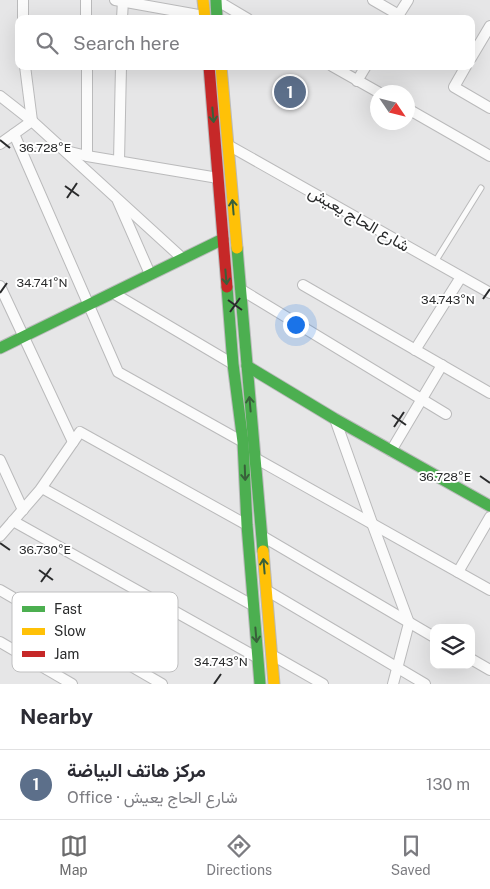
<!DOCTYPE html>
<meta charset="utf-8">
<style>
:root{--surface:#fff;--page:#f2f2f3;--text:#2b2b33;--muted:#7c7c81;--line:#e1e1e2;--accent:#6c6c6d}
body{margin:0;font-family:"Public Sans",Vazirmatn,sans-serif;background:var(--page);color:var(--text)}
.controls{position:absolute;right:15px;bottom:15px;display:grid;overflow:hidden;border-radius:10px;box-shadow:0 5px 20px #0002}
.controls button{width:45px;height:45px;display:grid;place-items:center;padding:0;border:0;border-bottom:1px solid var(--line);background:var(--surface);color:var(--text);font:25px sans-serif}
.compass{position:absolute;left:370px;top:85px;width:45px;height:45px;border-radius:50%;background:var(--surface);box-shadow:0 5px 20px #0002;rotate:125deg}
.you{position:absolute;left:295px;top:324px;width:18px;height:18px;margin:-12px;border:4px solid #fff;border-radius:50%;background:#1a73e8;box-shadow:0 0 0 8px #1a73e833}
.badge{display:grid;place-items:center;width:32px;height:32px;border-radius:50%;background:var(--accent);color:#fff;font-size:16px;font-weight:700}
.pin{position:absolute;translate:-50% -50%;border:2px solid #fff;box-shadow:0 1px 5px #0006}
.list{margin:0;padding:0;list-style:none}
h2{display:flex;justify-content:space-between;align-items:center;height:65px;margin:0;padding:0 20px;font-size:21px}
h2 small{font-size:16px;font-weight:400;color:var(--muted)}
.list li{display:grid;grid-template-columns:32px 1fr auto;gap:15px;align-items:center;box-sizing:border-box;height:70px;padding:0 20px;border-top:1px solid var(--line)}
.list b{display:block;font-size:19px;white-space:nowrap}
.list p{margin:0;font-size:16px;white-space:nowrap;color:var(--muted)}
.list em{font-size:16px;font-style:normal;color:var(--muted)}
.icon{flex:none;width:28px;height:28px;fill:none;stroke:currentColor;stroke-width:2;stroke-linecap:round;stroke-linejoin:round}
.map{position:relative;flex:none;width:490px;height:684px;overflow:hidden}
.search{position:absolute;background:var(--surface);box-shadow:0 5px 20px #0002;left:15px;right:15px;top:15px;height:55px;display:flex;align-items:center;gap:12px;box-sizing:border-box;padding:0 18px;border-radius:10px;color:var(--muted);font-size:19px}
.sheet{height:135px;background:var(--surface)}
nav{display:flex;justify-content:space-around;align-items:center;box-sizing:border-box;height:70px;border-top:1px solid var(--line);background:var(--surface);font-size:14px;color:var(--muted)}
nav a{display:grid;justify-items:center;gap:2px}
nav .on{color:var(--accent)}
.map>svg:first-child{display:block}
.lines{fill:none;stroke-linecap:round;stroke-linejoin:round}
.lane-casing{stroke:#bababb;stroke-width:7}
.street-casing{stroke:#bababb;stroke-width:12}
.fast-casing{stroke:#bababb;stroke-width:13}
.slow-casing{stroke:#bababb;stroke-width:13}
.jam-casing{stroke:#bababb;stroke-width:13}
.lane{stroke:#fbfbfb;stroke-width:5}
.street{stroke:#fbfbfb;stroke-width:10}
.fast{stroke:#4caf50;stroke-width:11}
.slow{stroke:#ffc107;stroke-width:11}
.jam{stroke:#c62828;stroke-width:11}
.oneway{stroke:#38603a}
.ticks{fill:none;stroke:#2a2b2c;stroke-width:2}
.labels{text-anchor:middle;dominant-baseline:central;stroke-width:4;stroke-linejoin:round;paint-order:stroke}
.street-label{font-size:16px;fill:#2a2b2c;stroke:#fff}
.key{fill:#fff;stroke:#bfbfc0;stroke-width:1}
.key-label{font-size:14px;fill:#2a2b2c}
.ticks-label{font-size:12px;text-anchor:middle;fill:#2a2b2c;stroke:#fff;stroke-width:4;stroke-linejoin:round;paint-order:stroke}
</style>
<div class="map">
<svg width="490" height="684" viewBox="0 0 490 684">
<rect width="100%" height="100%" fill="#e6e6e7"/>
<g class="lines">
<defs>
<path id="lane" d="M435,262L481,188"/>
<g id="street">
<path d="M23,0V19"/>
<path d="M86,0V19"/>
<path d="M115,0L204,16"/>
<path d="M216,0L248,19"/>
<path d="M373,0L399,15"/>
<path d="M122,19L123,0"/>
<path d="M396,19L408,0"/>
<path d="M471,58L490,26"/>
<path d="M87,66V156"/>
<path d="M332,66L378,92"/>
<path d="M466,66L454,87L490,108"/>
<path d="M357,81L366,66"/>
<path d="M0,96L32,121L182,258"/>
<path d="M408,109L490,156"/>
<path d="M14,134L118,372L243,442"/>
<path d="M0,144L32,121L25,66"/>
<path d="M228,145L490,293"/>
<path d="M66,151L87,156L218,178"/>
<path d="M119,161L121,66"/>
<path d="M118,201L150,274"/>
<path d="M303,285L490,393"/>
<path d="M0,286L73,442"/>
<path d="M240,289L446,414"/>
<path d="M113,293L233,364"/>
<path d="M415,350L461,277"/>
<path d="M335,419L372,523L409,623L393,684"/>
<path d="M391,451L442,365"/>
<path d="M255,458L490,590"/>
<path d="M0,460L23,510"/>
<path d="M42,488L254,606"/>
<path d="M13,521L258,658"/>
<path d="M0,536L40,490L80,432L247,525"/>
<path d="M262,536L434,637"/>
<path d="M458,572L490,517"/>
<path d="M0,590L162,684"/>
<path d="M266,590L425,684"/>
<path d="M0,642L72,684"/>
<path d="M272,655L323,684"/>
<path d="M471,659L490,670"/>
<path d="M47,669L71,631"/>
</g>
<g id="fast">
<path d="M216,0L217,19"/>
<path d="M237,248L263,551"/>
<path d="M227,287L233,364L243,442L247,525L260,684"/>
<path d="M0,348L223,239"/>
<path d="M247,366L335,419L490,506"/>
</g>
<g id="slow">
<path d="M203,0L205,19"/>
<path d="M221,66L237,248"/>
<path d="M263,551L274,684"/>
</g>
<path id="jam" d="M209,66L227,287"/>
</defs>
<use href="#lane" class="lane-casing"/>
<use href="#street" class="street-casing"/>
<use href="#fast" class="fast-casing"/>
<use href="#slow" class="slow-casing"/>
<use href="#jam" class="jam-casing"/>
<use href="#lane" class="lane"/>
<use href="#street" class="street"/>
<use href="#fast" class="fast"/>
<use href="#slow" class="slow"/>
<use href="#jam" class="jam"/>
</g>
<defs><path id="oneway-shaft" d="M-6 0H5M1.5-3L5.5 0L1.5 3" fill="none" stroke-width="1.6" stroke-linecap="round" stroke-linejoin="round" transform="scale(1.25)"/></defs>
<g class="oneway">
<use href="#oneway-shaft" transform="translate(213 115) rotate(85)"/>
<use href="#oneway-shaft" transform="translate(233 207) rotate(-95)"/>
<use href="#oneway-shaft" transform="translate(226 277) rotate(85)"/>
<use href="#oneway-shaft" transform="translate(250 404) rotate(-95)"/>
<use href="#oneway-shaft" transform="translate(245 473) rotate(88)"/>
<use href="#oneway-shaft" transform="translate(264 566) rotate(-95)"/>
<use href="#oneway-shaft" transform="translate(256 635) rotate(85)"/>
</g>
<path class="ticks" d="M0,140L10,148M65,186L79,196M67,198L77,183M0,293L7,283M483,299L490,289M228,300L242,310M230,312L240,298M392,415L406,425M394,427L404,412M480,476L490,483M0,543L10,550M39,570L53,580M41,582L51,568M214,684L221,674"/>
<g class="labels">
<g class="street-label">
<text transform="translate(359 219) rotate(30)">شارع الحاج يعيش</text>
</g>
</g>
<rect x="12" y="592" width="166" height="80" rx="8" class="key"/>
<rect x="22" y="606" width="23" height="6" fill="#4caf50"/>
<rect x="22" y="628" width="23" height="7" fill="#ffc107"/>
<rect x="22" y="651" width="23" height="6" fill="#c62828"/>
<g class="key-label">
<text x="54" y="614">Fast</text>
<text x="54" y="636">Slow</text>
<text x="54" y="659">Jam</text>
</g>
<g class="ticks-label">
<text x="45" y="152">36.728°E</text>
<text x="42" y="287">34.741°N</text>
<text x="448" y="304">34.743°N</text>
<text x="445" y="481">36.728°E</text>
<text x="45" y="554">36.730°E</text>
<text x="221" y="666">34.743°N</text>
</g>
</svg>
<div class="controls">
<button><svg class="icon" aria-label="layers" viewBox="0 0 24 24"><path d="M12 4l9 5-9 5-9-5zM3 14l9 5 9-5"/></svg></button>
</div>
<svg class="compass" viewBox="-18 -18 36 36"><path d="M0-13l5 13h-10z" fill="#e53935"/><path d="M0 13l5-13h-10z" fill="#7c7c81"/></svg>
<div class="you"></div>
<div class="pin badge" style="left:290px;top:92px;background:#5c6f8a">1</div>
<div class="search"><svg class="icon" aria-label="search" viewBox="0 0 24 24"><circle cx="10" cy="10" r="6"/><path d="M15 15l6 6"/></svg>Search here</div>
</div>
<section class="sheet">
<h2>Nearby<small></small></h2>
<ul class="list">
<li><span class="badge" style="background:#5c6f8a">1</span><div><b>مركز هاتف البياضة</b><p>Office · شارع الحاج يعيش</p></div><em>130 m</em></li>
</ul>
</section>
<nav>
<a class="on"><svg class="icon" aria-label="map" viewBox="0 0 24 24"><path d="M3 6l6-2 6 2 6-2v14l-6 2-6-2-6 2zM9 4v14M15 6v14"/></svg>Map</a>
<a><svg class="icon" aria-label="directions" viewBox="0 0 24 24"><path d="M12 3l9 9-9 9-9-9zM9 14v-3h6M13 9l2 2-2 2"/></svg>Directions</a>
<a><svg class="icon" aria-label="saved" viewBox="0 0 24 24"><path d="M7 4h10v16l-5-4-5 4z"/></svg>Saved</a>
</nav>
